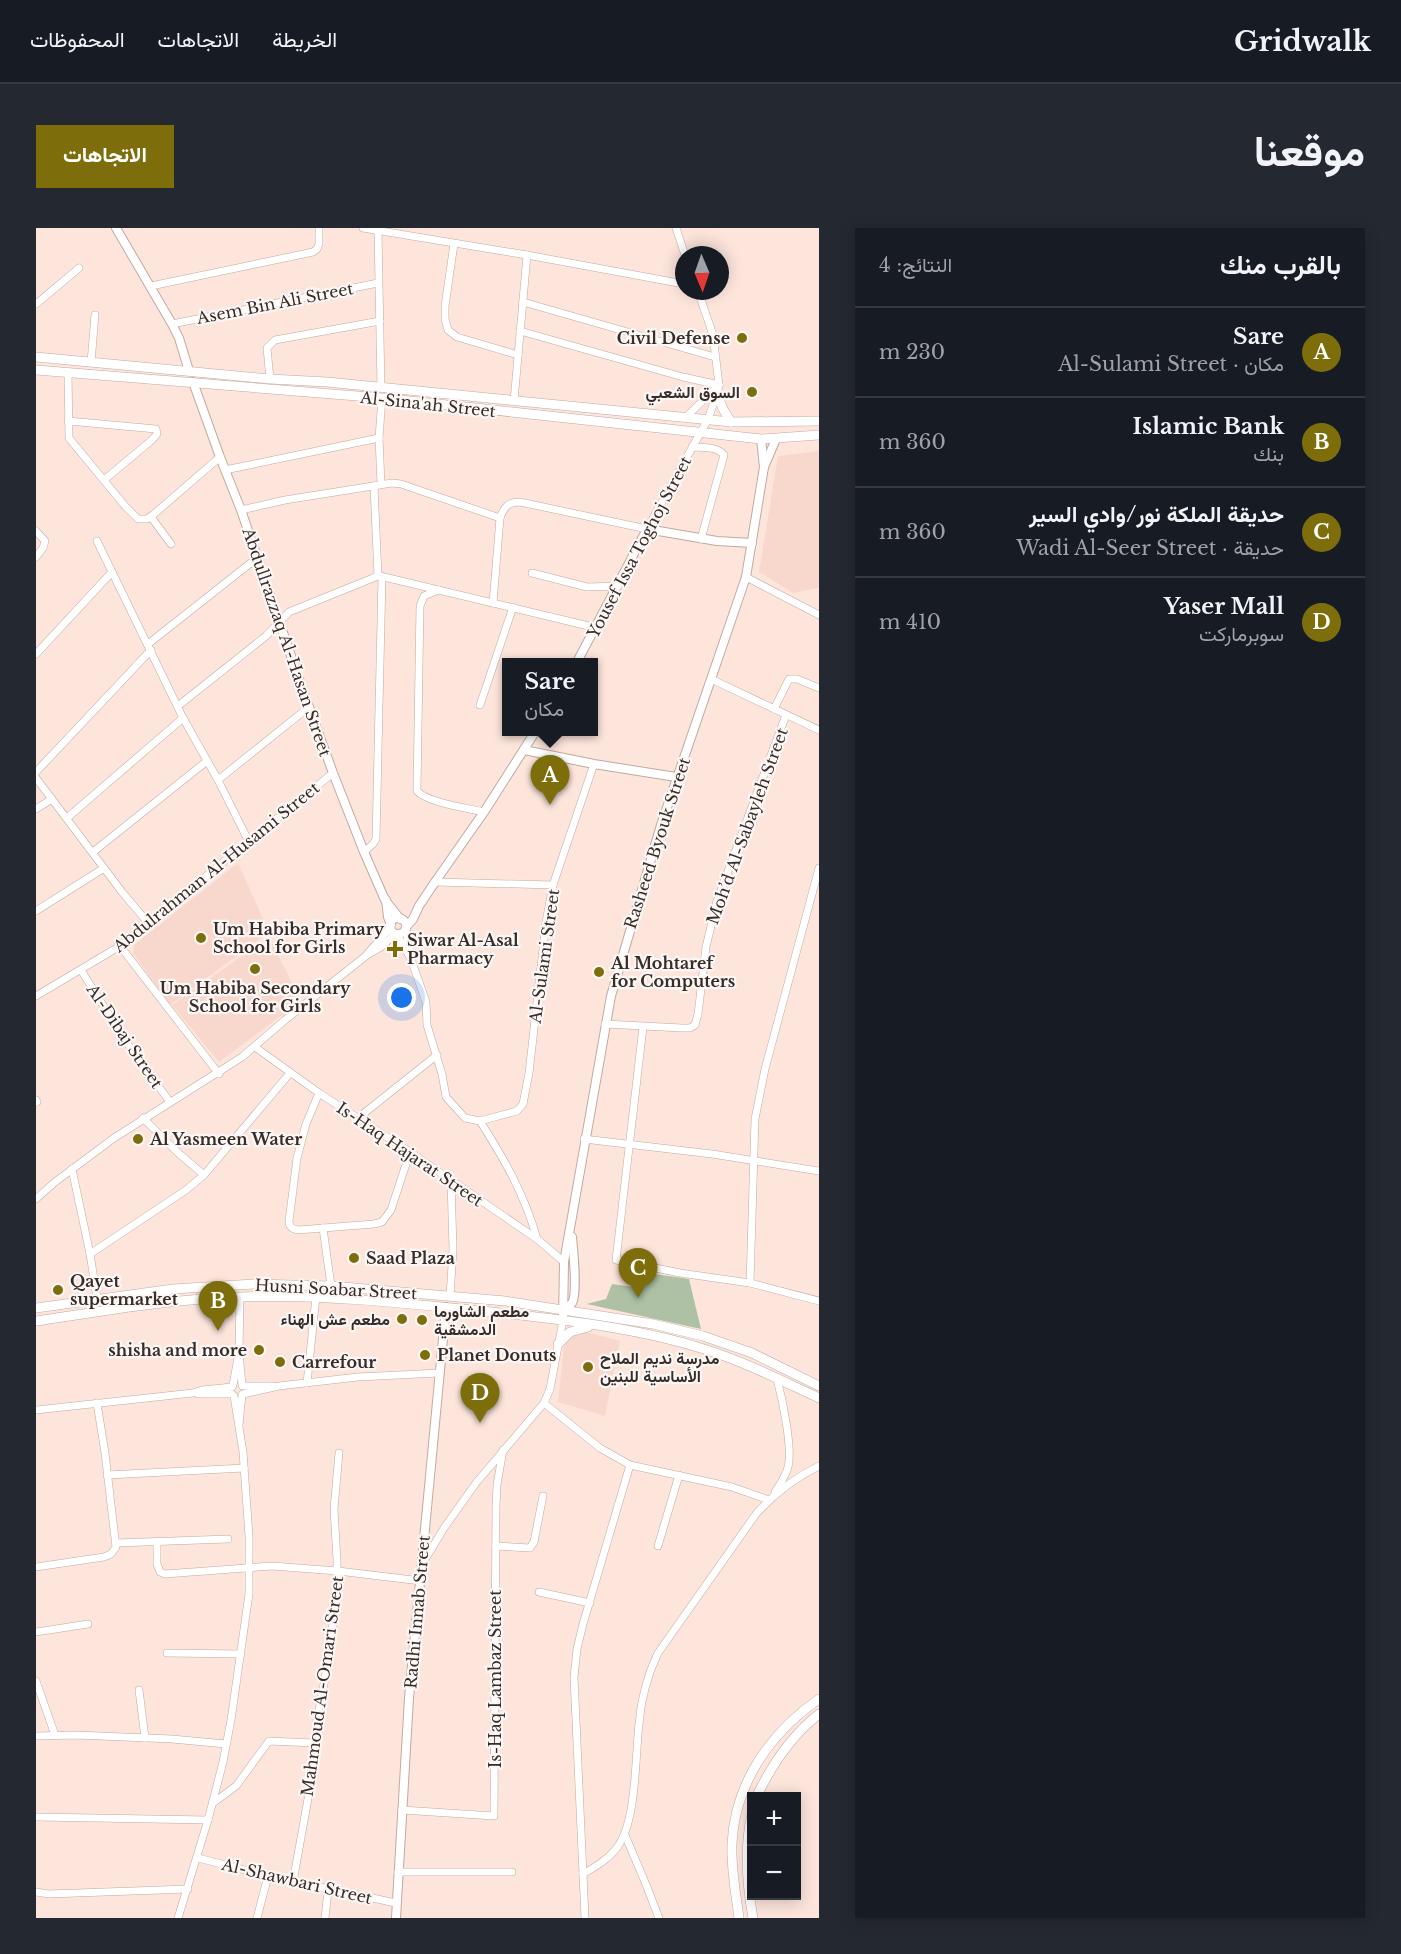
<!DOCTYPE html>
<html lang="ar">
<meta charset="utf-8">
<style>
:root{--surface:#171b24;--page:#242831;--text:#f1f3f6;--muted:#9ea1a6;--line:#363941;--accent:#7d6e0b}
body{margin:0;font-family:"Libre Baskerville",Vazirmatn,serif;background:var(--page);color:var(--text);direction:rtl}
.controls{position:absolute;right:18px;bottom:18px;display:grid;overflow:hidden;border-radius:0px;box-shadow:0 3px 15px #0003}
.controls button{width:54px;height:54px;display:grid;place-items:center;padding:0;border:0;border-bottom:2px solid var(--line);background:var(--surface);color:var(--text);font:30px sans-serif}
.compass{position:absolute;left:639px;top:18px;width:54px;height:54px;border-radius:50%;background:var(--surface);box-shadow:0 3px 15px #0003;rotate:178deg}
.you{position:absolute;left:366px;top:770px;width:21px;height:21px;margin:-15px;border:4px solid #fff;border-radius:50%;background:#1a73e8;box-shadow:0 0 0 9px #1a73e833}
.badge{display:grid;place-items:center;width:39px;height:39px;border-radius:50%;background:var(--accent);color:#fff;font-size:20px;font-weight:700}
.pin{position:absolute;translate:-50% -50px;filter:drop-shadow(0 2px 3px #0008)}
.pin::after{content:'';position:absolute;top:32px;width:21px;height:18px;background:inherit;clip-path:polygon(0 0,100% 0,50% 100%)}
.popup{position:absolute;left:466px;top:430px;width:96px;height:78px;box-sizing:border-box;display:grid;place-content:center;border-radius:0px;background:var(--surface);filter:drop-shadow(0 2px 4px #0005);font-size:20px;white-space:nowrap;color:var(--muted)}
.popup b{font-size:22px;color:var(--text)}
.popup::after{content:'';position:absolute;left:50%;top:100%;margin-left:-12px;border:12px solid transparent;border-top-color:var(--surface)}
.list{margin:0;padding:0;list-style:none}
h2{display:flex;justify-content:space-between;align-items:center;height:78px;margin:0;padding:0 24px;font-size:26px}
h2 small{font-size:20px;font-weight:400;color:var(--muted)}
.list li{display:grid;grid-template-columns:39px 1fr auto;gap:18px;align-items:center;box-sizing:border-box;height:90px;padding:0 24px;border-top:2px solid var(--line)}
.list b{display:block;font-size:22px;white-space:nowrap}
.list p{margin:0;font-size:20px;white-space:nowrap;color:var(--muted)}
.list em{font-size:20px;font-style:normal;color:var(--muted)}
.map{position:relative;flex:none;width:783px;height:1690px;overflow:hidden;direction:ltr;border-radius:0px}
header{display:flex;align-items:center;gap:36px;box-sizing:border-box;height:84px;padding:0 30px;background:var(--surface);border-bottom:2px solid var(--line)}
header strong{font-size:28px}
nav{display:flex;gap:33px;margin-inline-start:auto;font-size:21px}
.intro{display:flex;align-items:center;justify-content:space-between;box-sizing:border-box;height:144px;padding:0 36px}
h1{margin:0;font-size:42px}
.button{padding:15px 27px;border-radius:0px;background:var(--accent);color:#fff;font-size:21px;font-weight:700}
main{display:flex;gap:36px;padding:0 36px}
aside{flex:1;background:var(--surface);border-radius:0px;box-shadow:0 3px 15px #0003}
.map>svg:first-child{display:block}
.built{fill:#f8d8cd}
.green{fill:#aec1a4}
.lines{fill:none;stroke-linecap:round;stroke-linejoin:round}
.minor-casing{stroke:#c0aaa1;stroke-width:8}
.tertiary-casing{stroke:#c0aaa1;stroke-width:10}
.secondary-casing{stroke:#c0aaa1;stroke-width:10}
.minor{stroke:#fff;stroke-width:7}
.tertiary{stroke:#fff;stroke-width:8}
.secondary{stroke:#fff;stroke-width:9}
.poi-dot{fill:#7d6e0b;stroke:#fcf7f5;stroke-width:2}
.labels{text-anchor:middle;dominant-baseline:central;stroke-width:4.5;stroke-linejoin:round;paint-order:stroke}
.street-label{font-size:16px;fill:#362d2a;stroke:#fcf7f5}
.poi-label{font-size:16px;font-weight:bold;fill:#362d2a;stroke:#fcf7f5;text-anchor:start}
</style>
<header>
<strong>Gridwalk</strong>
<nav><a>الخريطة</a><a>الاتجاهات</a><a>المحفوظات</a></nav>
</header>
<div class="intro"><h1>موقعنا</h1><a class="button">الاتجاهات</a></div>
<main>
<aside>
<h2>بالقرب منك<small>النتائج: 4</small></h2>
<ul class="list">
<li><span class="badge">A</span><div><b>Sare</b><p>مكان · Al-Sulami Street</p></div><em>230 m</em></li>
<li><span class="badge">B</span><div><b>Islamic Bank</b><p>بنك</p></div><em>360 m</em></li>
<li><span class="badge">C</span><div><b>حديقة الملكة نور/وادي السير</b><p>حديقة · Wadi Al-Seer Street</p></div><em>360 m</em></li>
<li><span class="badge">D</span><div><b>Yaser Mall</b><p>سوبرماركت</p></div><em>410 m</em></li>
</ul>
</aside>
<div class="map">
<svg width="783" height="1690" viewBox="0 0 783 1690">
<rect width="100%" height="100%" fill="#fde5dc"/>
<g class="built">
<path d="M783,223V360L757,365L723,344L742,228Z"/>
<path d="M202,635L233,704L134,777L97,725L98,717Z"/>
<path d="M233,709L265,773L183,834L136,777Z"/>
<path d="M550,1104L584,1113L569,1188L522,1174L528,1118L533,1109Z"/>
</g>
<path class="green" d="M598,1043L653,1051L665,1101L551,1076L570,1071L576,1056L597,1059Z"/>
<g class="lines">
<defs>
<g id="minor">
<path d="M327,0L491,27L648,56"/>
<path d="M640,0L649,27"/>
<path d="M342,3L345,160"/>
<path d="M418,16L409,78V91L412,102L421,109L482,127"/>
<path d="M115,58L277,24L281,21L283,16V0"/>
<path d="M487,74L679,129"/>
<path d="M0,76L43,40"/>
<path d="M136,96L342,55"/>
<path d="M484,103L647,149L683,157"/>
<path d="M55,134L59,87"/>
<path d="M32,144L33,210L89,278L102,291H111L118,286L184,229"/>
<path d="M234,151L231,120L239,112L344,93"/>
<path d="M478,173L491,27"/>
<path d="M650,189L683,157"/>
<path d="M32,193L120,201L121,206L116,212L68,252"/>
<path d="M656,219C666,220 681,218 688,227L665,311"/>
<path d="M189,242L343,210"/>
<path d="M345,256L343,210L346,170"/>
<path d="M338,258L342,348"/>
<path d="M205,282L249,272L356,255L365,256L464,290"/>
<path d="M115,289L135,316"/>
<path d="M0,303L9,313L7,320L0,329"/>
<path d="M61,313L147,490L182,552L213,614"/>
<path d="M496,345L551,359L582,358"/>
<path d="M344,348L561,400"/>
<path d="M710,349L783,387"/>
<path d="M402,362L388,368L384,378L381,563C392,575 432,580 448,584"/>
<path d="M457,375L464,290C468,279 472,274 484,274L611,301L672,191L681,166L683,157L677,107L662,63"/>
<path d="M112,416L221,330"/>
<path d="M0,426L76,344"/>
<path d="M675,451L783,502"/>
<path d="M444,477L477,379"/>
<path d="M142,478L230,408L253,384L342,348"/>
<path d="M738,481L753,451H761L783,460"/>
<path d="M0,544L115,422"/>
<path d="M0,550L86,664L113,696"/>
<path d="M182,552L273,479"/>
<path d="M0,581L16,571"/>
<path d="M31,590L147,490"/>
<path d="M57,624L171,533"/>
<path d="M328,624L337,616L340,611L346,349"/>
<path d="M399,654L517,657"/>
<path d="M0,683L68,640"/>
<path d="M370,701L374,726"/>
<path d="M361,706L375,731L390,774L391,797L406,846L410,869L429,890L444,893C468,931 489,967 501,1011"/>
<path d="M84,718L183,846"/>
<path d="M332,725L355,699"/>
<path d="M45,742L88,811L134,874"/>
<path d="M0,768L84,718L297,545"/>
<path d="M569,796L646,800H654L659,797L662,786L670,719L681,673L750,487"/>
<path d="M607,799L580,1032L644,1045L714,1055L783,1073"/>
<path d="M219,819L283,865L374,924L501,1011L528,1034"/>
<path d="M283,865L270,896L261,930L253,993C253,999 256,1001 262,1002L338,996L346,994L355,982L374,924"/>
<path d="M0,872L1,874"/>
<path d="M107,890L140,923L168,947"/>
<path d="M322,890L401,827"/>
<path d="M444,893L481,883L487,876L493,845L510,694L517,657L558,536"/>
<path d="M548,911L676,926L783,943"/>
<path d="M36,941L54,1026L61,1070"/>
<path d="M0,971L19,954L78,910L206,829L249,792L331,727L345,719L359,706"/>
<path d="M287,1000L295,1058"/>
<path d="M54,1026L150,962L168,947L254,845"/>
<path d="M714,1055L719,891L729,841L783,640"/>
<path d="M414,1068L417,1022L415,953"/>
<path d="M204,1069L203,1125L206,1157"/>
<path d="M271,1155L280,1069"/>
<path d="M197,1157L202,1130"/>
<path d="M207,1158H238"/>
<path d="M162,1166H196"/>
<path d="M207,1166L243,1158L322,1149L403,1145"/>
<path d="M508,1175L564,1220L594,1237L696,1259L733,1272"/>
<path d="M0,1182L157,1165L166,1162L196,1159"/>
<path d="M203,1197L206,1167"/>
<path d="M71,1247L208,1240"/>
<path d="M739,1264C744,1256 750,1248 752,1239C757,1220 746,1170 741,1151"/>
<path d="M121,1314V1336L124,1344L129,1346L236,1338L302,1343L385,1353"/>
<path d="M80,1315L192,1311"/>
<path d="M460,1318L494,1320L498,1314L507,1268"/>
<path d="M622,1318L643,1247"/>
<path d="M387,1335L408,1300L440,1255L508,1175L514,1161L527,1092"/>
<path d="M0,1339L68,1329L75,1326L80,1319L69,1225L61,1175"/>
<path d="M503,1364L554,1375"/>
<path d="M0,1404L52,1396"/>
<path d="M131,1425L205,1426"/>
<path d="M0,1453L19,1507"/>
<path d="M103,1462L109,1510"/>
<path d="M0,1508L40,1507L136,1511L190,1516"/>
<path d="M177,1575L200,1558L233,1513L278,1515"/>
<path d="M366,1582L458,1588L460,1278L461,1257L467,1222"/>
<path d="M0,1589L172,1592"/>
<path d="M589,1607L609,1654L623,1690"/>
<path d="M162,1630L232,1648L360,1675"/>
<path d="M362,1644H476"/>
<path d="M547,1646C559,1639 571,1632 580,1621C601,1595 599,1530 603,1496C605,1471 611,1448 622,1425L720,1286C738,1266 758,1250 783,1238"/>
<path d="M257,1654L275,1554L280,1497L289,1451L301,1366V1332L298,1281L303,1225"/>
<path d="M0,1664L13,1666L152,1661"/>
<path d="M142,1690L172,1592L187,1534L195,1492L213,1366V1308L207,1224L198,1168"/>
<path d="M221,1690L232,1648"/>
<path d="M289,1690L292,1662"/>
<path d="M549,1690L538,1449L541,1421L547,1396L594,1237"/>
</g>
<g id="tertiary">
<path d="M80,0L136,96L143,110L153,143"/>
<path d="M157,154L184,229L205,282L265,457L297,545L328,624L349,672L364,691"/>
<path d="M725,211L728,239"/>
<path d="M541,434L611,301L681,313L716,315"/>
<path d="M488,522L558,536L640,549"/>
<path d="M350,672L352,689L355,696"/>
<circle cx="362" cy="698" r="8"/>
<path d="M370,699L377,691L383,678L399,654L448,584L499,504"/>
<path d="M528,1081C531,1079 534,1077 536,1075C542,1066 537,1021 536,1009"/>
<path d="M527,1092L528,1034L575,768L625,597L710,349L728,239L740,211"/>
<path d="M360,1690L373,1470L410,1079"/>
</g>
<g id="secondary">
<path d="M0,129L234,151L291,154L695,194L783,193"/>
<path d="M0,142L346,170L725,211L783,207"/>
<path d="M681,166L687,181L695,194"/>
<path d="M0,1080L137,1061L218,1056L295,1058L469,1073L617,1096L667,1108L716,1125L783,1158"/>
<path d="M0,1093C67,1083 135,1071 203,1069C290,1066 378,1076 465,1085C531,1092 607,1101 671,1122C709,1134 746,1153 783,1170"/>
<path d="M522,1116L534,1104L552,1099"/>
<path d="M721,1568C736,1536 755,1508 783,1486"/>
<path d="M716,1586C708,1620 711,1657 717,1690"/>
<path d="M703,1690C700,1666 695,1641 696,1616C699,1555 734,1505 783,1471"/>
</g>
</defs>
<use href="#minor" class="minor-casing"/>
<use href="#tertiary" class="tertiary-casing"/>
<use href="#secondary" class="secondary-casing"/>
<use href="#minor" class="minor"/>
<use href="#tertiary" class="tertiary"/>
<use href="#secondary" class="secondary"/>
</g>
<g class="poi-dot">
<circle cx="706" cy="110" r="6"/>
<circle cx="716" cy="164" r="6"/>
<circle cx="165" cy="710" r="6"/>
<path d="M356 712h6v6h6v6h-6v6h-6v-6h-6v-6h6z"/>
<circle cx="219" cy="741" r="6"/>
<circle cx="563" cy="744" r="6"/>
<circle cx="102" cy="911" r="6"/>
<circle cx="318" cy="1030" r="6"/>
<circle cx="22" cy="1062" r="6"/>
<circle cx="366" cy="1091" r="6"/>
<circle cx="386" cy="1092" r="6"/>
<circle cx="223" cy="1122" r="6"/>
<circle cx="389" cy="1127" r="6"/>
<circle cx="244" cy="1134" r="6"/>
<circle cx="552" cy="1139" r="6"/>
</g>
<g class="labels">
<g class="street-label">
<text transform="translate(239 75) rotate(-11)">Asem Bin Ali Street</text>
<text transform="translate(392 176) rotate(6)">Al-Sina'ah Street</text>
<text transform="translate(603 319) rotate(-62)">Yousef Issa Toghoj Street</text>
<text transform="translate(251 414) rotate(71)">Abdullrazzaq Al-Hasan Street</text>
<text transform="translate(711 598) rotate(-70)">Moh’d Al-Sabayleh Street</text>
<text transform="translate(621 615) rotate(-72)">Rasheed Byouk Street</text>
<text transform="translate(180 639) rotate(-39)">Abdulrahman Al-Husami Street</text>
<text transform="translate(508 728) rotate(-82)">Al-Sulami Street</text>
<text transform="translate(89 808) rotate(56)">Al-Dibaj Street</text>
<text transform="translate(374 926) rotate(34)">Is-Haq Hajarat Street</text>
<text transform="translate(300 1061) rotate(3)">Husni Soabar Street</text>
<text transform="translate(381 1384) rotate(-85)">Radhi Innab Street</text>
<text transform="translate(459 1451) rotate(-90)">Is-Haq Lambaz Street</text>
<text transform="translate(286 1458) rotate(-82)">Mahmoud Al-Omari Street</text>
<text transform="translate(261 1653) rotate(13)">Al-Shawbari Street</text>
</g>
<g class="poi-label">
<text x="694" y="110" text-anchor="end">Civil Defense</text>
<text x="704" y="164" text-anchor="end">السوق الشعبي</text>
<text x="177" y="701">Um Habiba Primary<tspan x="177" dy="18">School for Girls</tspan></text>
<text x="371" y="712">Siwar Al-Asal<tspan x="371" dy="18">Pharmacy</tspan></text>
<text x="575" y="735">Al Mohtaref<tspan x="575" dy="18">for Computers</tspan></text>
<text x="219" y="760" text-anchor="middle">Um Habiba Secondary<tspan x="219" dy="18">School for Girls</tspan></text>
<text x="114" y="911">Al Yasmeen Water</text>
<text x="330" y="1030">Saad Plaza</text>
<text x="34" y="1053">Qayet<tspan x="34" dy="18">supermarket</tspan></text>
<text x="398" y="1083">مطعم الشاورما<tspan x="398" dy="18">الدمشقية</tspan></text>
<text x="354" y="1091" text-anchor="end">مطعم عش الهناء</text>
<text x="211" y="1122" text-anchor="end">shisha and more</text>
<text x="401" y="1127">Planet Donuts</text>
<text x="564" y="1130">مدرسة نديم الملاح<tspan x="564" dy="18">الأساسية للبنين</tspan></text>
<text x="256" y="1134">Carrefour</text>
</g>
</g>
</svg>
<div class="controls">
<button>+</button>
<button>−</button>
</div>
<svg class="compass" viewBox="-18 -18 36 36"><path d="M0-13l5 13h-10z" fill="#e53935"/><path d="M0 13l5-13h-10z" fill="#9ea1a6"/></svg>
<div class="you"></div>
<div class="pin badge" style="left:514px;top:577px">A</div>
<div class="popup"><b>Sare</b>مكان</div>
<div class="pin badge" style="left:182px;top:1103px">B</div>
<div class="pin badge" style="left:602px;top:1070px">C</div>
<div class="pin badge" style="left:444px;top:1195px">D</div>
</div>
</main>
